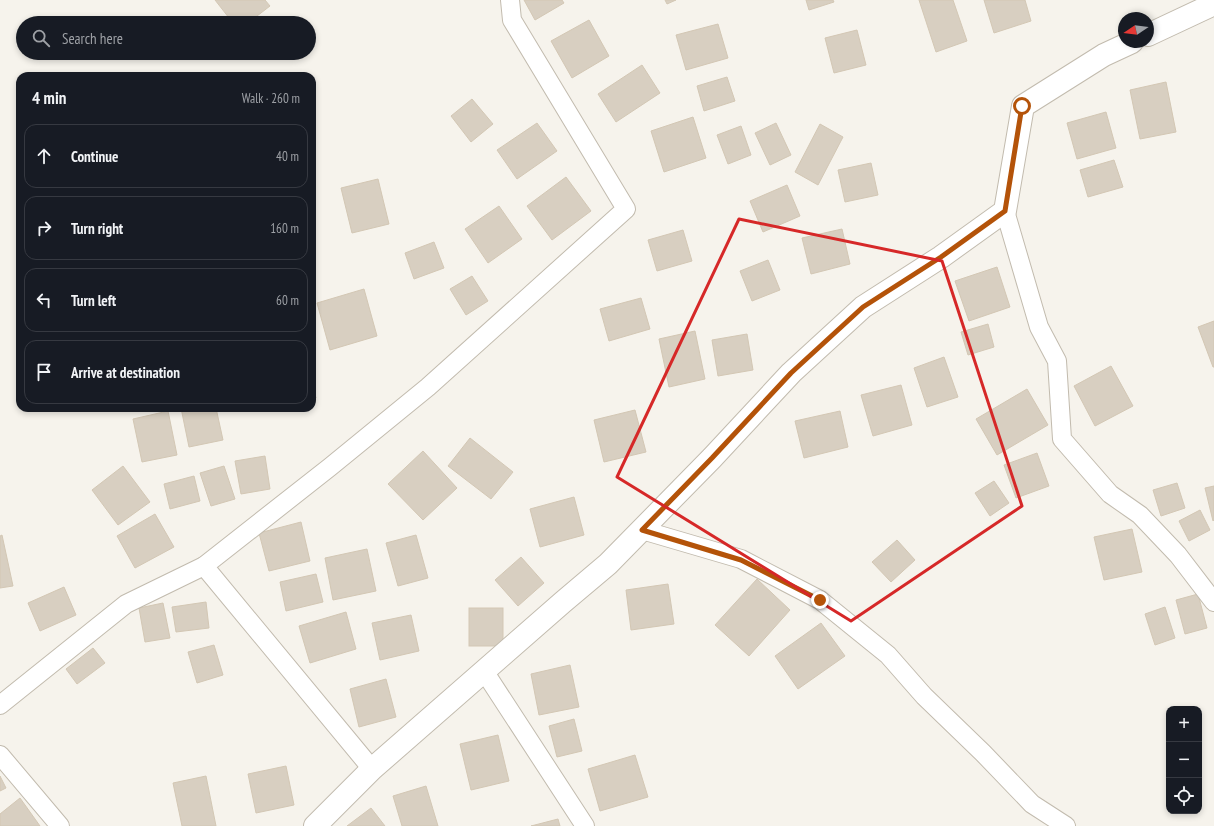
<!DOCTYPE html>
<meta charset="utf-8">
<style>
:root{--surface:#171b24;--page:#242831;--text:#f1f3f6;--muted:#9ea1a6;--line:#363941}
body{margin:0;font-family:"PT Sans Narrow",sans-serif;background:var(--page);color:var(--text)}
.controls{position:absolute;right:12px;bottom:12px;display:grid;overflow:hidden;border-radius:8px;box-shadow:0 2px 6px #0003}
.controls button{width:36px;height:36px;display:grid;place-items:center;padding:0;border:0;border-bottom:1px solid var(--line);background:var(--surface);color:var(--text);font:20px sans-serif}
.compass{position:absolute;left:1118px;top:12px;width:36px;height:36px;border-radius:50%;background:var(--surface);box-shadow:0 2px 6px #0003;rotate:257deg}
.stop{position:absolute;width:12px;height:12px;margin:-9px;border:3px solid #b45309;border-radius:50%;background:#fff}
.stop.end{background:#b45309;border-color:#fff;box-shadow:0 1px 4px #0008}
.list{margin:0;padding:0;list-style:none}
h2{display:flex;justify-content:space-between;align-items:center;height:52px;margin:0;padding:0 16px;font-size:17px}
h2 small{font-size:13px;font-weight:400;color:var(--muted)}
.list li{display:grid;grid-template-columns:26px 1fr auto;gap:12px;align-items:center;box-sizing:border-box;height:64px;margin:0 8px 8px;padding:0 8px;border:1px solid var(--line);border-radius:12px}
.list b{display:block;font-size:15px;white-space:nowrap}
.list em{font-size:13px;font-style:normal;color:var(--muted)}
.icon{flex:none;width:22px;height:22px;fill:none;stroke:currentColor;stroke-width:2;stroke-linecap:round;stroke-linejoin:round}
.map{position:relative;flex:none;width:1214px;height:826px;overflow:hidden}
.search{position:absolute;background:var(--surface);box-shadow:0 2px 6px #0003;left:16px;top:16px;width:300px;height:44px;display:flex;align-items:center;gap:10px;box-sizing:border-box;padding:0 14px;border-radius:22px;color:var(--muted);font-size:15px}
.panel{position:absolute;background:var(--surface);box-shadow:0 2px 6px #0003;left:16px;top:72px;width:300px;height:340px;border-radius:12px}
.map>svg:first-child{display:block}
.building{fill:#d8cfc1;stroke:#d3c7b4}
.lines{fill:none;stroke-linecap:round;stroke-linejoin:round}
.minor-casing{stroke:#c2bbae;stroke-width:20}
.tertiary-casing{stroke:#c2bbae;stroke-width:24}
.minor{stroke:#fff;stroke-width:18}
.tertiary{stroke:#fff;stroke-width:22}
.route{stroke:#b45309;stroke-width:5}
.marked{fill:none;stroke:#d62828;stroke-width:3;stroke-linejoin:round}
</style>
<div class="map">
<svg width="1214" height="826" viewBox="0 0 1214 826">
<rect width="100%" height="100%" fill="#f6f3ec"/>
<g class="building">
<path d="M215,0H265L270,6L248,23H233Z"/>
<path d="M524,0H562L564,3L535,20Z"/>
<path d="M665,0H676L667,4Z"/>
<path d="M806,0H833L834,2L809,10Z"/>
<path d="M919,0H953L967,41L936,52Z"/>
<path d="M984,0H1025L1031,21L994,33Z"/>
<path d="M589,20L609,56L572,78L551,41Z"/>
<path d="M718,24L728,58L686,70L676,35Z"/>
<path d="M857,30L866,65L834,73L825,38Z"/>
<path d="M642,65L660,93L616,122L598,94Z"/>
<path d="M727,77L735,101L704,111L697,86Z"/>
<path d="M1166,82L1176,132L1140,139L1130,90Z"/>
<path d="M472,99L493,124L471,142L451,116Z"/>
<path d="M1106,112L1116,148L1077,159L1067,123Z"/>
<path d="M693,117L706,158L664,172L651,131Z"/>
<path d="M537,123L557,151L517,179L497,150Z"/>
<path d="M776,123L791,155L770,165L755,133Z"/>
<path d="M820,124L843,137L818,185L795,172Z"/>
<path d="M741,126L751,155L728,164L717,135Z"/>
<path d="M1114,160L1123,187L1088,197L1080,170Z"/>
<path d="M871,163L878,195L845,202L838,170Z"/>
<path d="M566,177L591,211L552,240L527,206Z"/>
<path d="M378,179L389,224L352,233L341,188Z"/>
<path d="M787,185L800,216L763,232L750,201Z"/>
<path d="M499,206L522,239L488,263L465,229Z"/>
<path d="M842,229L850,264L811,274L802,238Z"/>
<path d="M683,230L692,261L657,271L648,240Z"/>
<path d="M434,242L444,268L414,279L405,253Z"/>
<path d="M768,260L780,290L752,301L740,271Z"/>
<path d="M997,267L1010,307L969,321L955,281Z"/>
<path d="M472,276L488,301L466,315L450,289Z"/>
<path d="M364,289L377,336L330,350L317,303Z"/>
<path d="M641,298L650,329L609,341L600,309Z"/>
<path d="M1214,321V367H1213L1198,327Z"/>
<path d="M988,324L994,347L968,355L961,332Z"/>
<path d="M695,331L705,379L669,387L659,339Z"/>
<path d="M747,334L753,370L718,376L712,340Z"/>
<path d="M944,357L958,397L927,407L914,368Z"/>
<path d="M1111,366L1133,406L1095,426L1074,386Z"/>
<path d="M312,384L316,398L312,399Z"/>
<path d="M901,385L912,425L873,436L861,395Z"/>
<path d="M1027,389L1048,425L997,455L976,419Z"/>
<path d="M181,408H216L223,440L189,447Z"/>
<path d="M635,410L646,452L604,462L594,420Z"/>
<path d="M168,411L177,455L142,462L133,419Z"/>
<path d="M840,411L848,447L804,458L795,421Z"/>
<path d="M470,438L513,472L491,499L448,466Z"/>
<path d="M423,451L457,488L423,520L388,484Z"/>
<path d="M1037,453L1049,486L1016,498L1004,465Z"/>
<path d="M265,456L270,489L241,494L235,461Z"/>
<path d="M123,466L150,502L118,525L92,490Z"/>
<path d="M224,466L235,499L211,506L200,473Z"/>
<path d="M194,476L200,501L170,509L164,484Z"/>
<path d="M994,481L1009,503L990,516L975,493Z"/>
<path d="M1177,483L1185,508L1161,516L1153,490Z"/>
<path d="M1214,486V520L1213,521L1205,488Z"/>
<path d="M574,497L584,535L540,547L530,509Z"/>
<path d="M1200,510L1210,530L1189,541L1179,521Z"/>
<path d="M155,514L174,547L135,568L117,536Z"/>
<path d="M301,522L310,561L269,571L259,533Z"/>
<path d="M1132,529L1142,572L1104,580L1094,537Z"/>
<path d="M2,535L13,586L0,588V536Z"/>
<path d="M416,535L428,578L398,586L386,543Z"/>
<path d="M897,540L915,560L891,582L872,562Z"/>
<path d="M367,549L376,591L333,600L325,558Z"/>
<path d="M521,557L544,583L518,606L495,580Z"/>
<path d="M316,574L323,602L286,611L280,582Z"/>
<path d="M757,579L790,610L749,656L715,625Z"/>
<path d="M668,584L674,624L631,630L626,590Z"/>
<path d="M64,587L76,615L40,631L28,603Z"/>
<path d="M1198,594L1207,628L1185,634L1176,600Z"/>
<path d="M206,602L209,628L176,632L172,607Z"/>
<path d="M163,603L170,638L145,642L139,608Z"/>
<path d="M1165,607L1175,638L1155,645L1145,614Z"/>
<rect x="469" y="608" width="34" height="38"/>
<path d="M346,612L356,649L310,663L299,626Z"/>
<path d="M411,615L419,651L380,660L372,623Z"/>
<path d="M821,623L845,656L798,689L775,656Z"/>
<path d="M214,645L223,675L197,683L188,652Z"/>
<path d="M93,648L105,663L77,684L66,669Z"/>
<path d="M570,665L579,707L539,715L531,674Z"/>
<path d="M386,679L396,717L359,727L350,689Z"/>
<path d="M574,719L582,751L557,757L549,726Z"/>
<path d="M498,735L509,781L471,790L460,744Z"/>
<path d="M635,755L648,797L600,811L588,769Z"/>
<path d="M286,766L294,805L256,813L248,774Z"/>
<path d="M0,776L6,788L0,791Z"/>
<path d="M206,776L216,826H182L173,783Z"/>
<path d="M426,786L438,826H402L393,796Z"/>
<path d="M20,798L40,826H0V814Z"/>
<path d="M371,808L385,826H347Z"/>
<path d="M558,819L560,826H531Z"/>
</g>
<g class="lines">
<defs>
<g id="minor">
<path d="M1005,211L1039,327L1057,361L1062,439L1110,494L1140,515L1178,555L1214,602"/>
<path d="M642,530L741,559L820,600L888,655L924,696L983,753L1032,804L1066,826"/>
<path d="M484,671L585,826"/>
<path d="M0,705L126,604L204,566"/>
<path d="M0,755L60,826"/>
<path d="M372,769L204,566L330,467L428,387L626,209L512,20L510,0"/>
</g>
<g id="tertiary">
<path d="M1148,35L1214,4"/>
<path d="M315,826L372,769L563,602L608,564L712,458L791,373L863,307L941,257L1005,211L1023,106L1104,55L1132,42"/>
</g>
</defs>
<use href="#minor" class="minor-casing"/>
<use href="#tertiary" class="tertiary-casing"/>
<use href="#minor" class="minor"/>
<use href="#tertiary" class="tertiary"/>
</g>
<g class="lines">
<path class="route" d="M820,600L741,560L642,530L712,458L791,373L863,307L941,257L1005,211L1022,106"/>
</g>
<path class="marked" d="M739,219L942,261L1022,506L851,621L617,477Z"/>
</svg>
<div class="controls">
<button>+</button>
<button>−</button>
<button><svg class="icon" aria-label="locate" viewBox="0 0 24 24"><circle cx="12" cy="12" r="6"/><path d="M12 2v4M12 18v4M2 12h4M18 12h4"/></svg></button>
</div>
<svg class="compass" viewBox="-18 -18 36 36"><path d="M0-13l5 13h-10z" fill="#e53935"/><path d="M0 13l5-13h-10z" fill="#9ea1a6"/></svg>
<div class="stop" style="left:1022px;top:106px"></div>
<div class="stop end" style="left:820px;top:600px"></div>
<div class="search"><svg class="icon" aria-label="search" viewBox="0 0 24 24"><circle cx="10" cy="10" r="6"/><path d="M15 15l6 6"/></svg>Search here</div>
<section class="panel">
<h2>4 min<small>Walk · 260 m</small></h2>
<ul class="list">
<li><svg class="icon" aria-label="ahead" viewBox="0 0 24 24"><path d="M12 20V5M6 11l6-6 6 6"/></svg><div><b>Continue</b></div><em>40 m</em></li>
<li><svg class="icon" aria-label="right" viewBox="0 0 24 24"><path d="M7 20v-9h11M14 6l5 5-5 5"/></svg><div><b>Turn right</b></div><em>160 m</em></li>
<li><svg class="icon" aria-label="left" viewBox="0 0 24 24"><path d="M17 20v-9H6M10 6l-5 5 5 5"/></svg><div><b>Turn left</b></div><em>60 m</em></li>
<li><svg class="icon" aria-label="arrive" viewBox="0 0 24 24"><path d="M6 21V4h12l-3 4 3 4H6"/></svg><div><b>Arrive at destination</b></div></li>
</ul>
</section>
</div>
